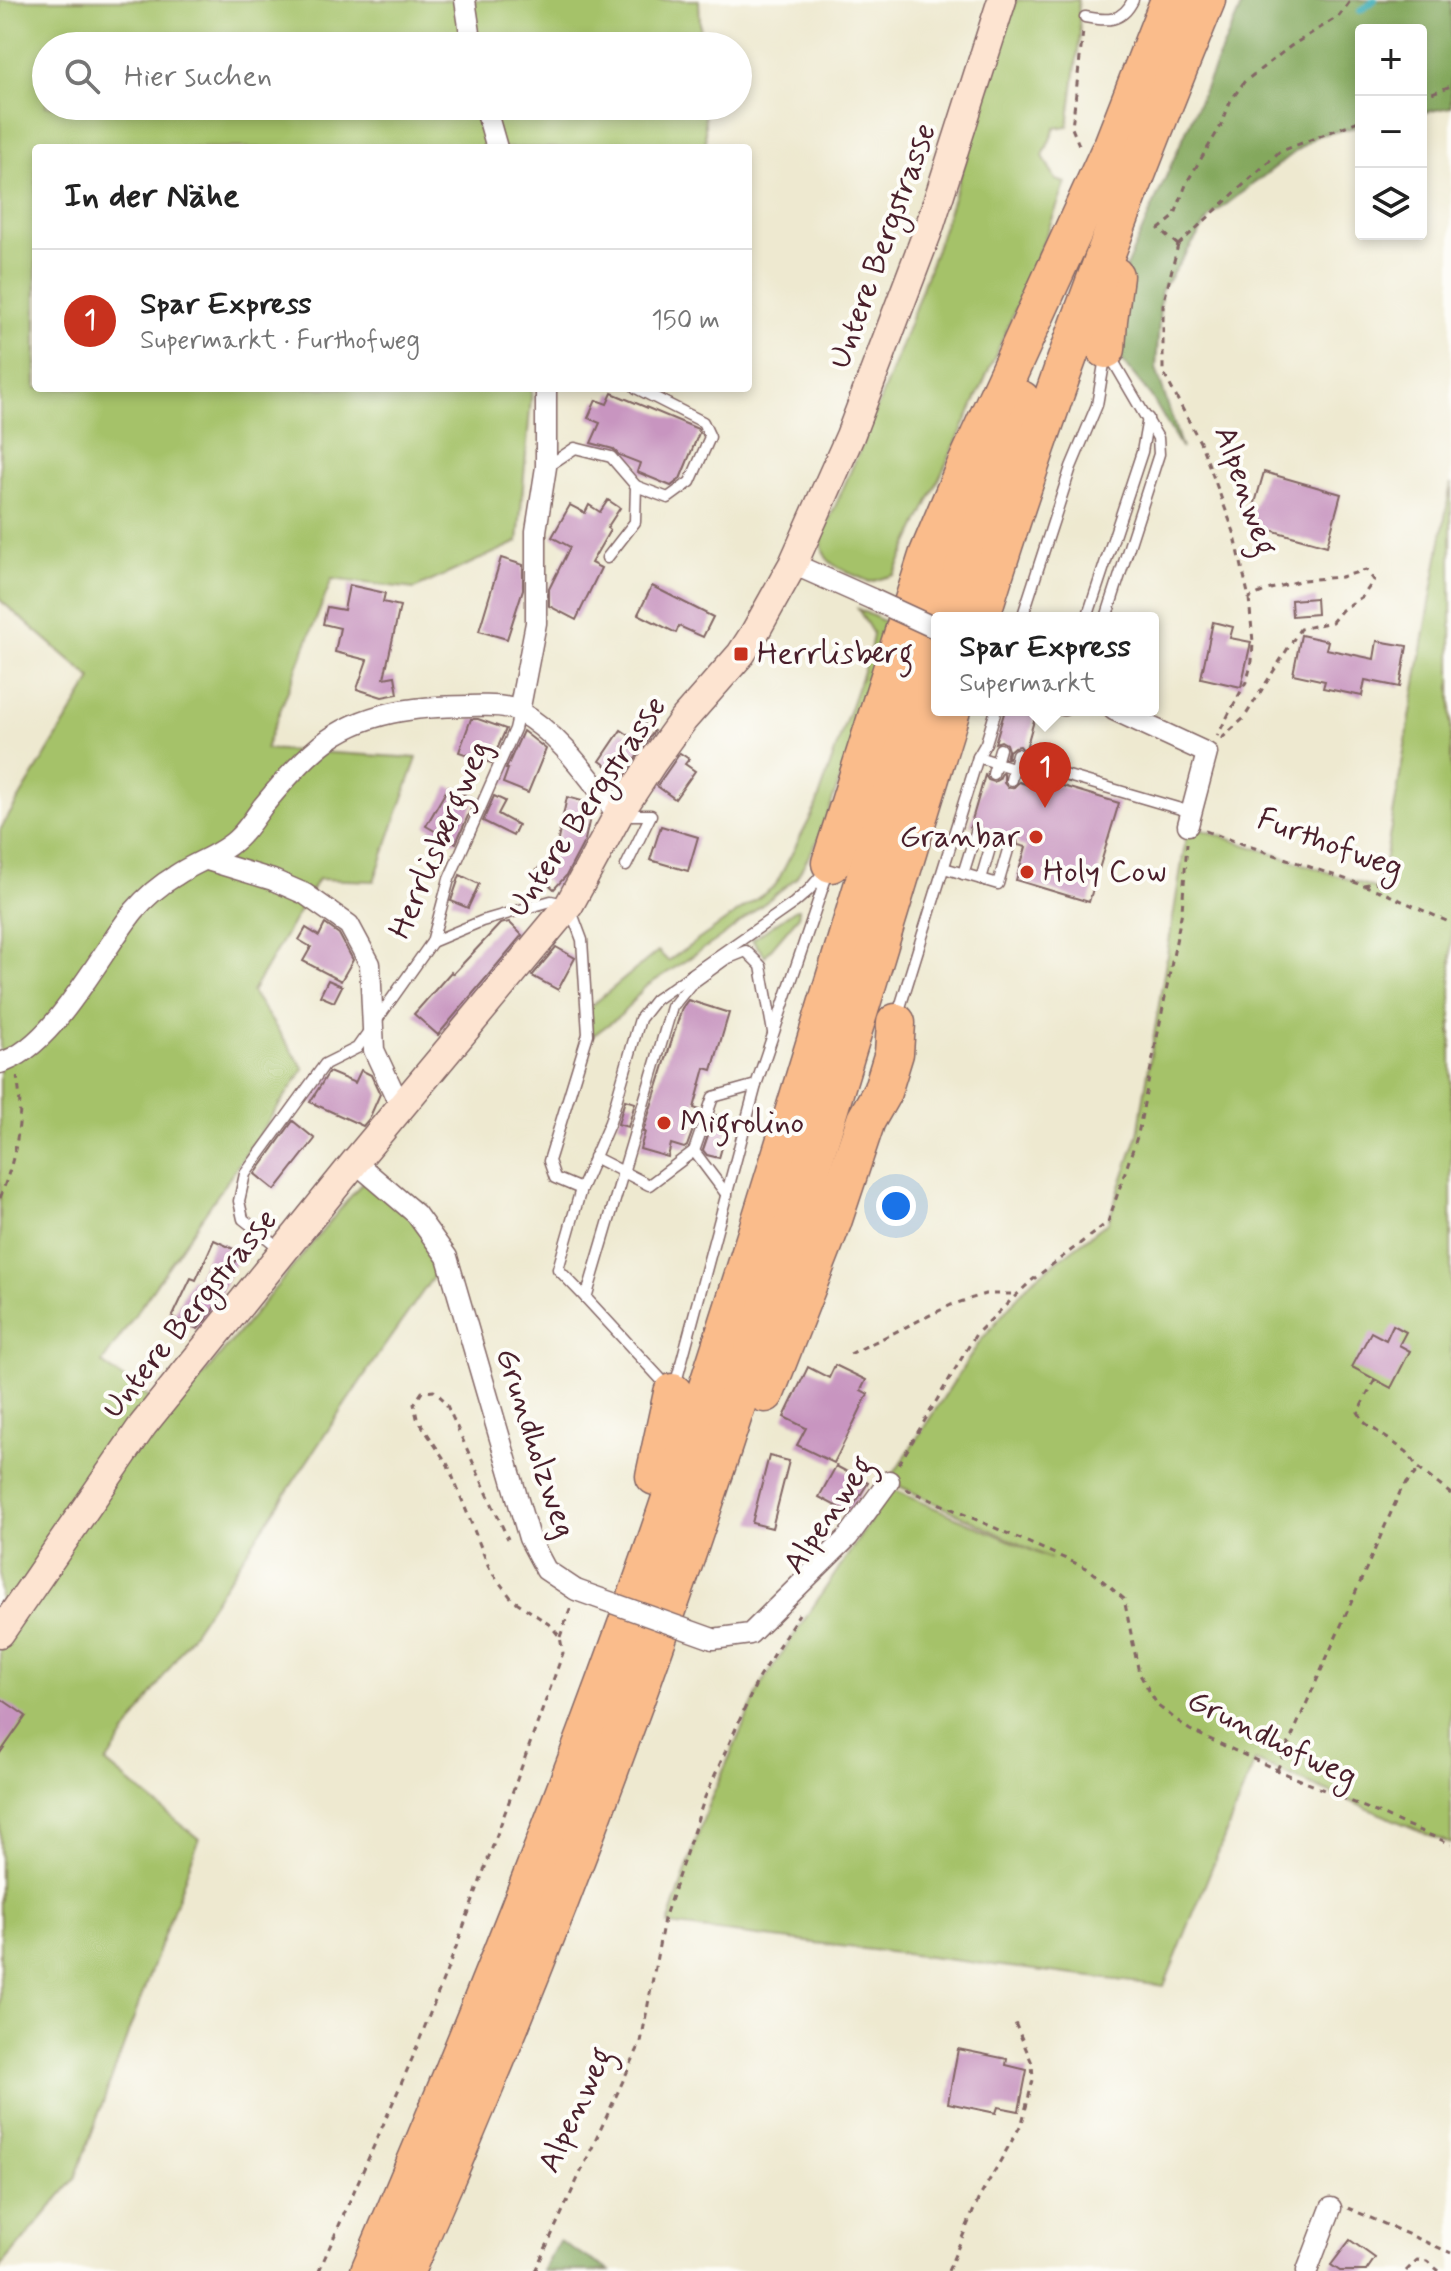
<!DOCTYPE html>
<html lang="de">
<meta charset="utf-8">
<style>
:root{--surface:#fff;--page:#f2f2f2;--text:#222;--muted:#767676;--line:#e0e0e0;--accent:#c8321e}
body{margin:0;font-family:Mynerve,sans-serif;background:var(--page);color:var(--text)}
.controls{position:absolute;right:24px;top:24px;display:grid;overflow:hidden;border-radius:8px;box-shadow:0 4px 12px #0003}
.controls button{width:72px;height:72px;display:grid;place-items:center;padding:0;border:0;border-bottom:2px solid var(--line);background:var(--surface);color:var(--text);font:40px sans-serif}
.you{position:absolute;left:896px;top:1206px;width:28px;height:28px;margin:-20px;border:6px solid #fff;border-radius:50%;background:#1a73e8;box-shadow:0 0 0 12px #1a73e833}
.badge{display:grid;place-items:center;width:52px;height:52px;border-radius:50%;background:var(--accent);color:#fff;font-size:26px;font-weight:700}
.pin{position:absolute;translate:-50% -66px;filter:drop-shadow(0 2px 4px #0008)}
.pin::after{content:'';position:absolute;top:42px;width:28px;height:24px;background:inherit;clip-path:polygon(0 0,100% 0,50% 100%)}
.popup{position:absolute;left:931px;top:612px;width:228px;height:104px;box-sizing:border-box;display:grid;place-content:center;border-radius:8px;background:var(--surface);filter:drop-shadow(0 2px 6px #0005);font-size:26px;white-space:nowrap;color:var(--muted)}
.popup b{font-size:30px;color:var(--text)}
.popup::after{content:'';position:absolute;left:50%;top:100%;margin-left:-16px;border:16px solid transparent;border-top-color:var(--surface)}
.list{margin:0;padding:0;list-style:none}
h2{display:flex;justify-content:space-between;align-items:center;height:104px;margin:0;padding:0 32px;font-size:34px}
h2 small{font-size:26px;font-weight:400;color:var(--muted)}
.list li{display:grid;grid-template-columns:52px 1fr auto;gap:24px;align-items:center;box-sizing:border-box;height:144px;padding:0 32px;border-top:2px solid var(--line)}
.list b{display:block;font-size:30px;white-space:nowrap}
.list p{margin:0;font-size:26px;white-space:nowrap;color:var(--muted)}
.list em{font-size:26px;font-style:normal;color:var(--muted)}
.icon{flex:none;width:44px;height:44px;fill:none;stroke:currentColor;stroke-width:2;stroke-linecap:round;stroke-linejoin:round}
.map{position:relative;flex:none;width:1451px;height:2271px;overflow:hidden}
.search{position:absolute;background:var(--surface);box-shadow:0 4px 12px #0003;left:32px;top:32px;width:720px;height:88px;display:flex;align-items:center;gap:20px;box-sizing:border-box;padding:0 28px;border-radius:44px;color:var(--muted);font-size:30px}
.panel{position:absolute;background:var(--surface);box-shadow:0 4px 12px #0003;left:32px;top:144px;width:720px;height:248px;border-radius:8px}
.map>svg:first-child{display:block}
.green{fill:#a5c269;stroke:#78704a;stroke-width:2}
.forest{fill:#84a85d;stroke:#676444;stroke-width:2}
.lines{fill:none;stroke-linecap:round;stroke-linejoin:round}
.stream{stroke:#3aabb5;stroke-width:6}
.building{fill:#c895c0}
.service-casing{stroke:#836665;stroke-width:13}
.minor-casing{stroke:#836665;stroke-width:23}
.secondary-casing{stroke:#836665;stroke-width:31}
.motorway-casing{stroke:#836665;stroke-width:41}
.path{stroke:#836665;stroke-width:3;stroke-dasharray:6 6;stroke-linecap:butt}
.service{stroke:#fff;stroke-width:10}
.minor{stroke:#fff;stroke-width:20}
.secondary{stroke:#fde4d1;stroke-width:28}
.motorway{stroke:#fabc8b;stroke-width:38}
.minor-bridge-casing{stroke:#836665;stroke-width:23;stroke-linecap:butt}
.minor-bridge{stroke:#fff;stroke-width:20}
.poi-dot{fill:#c8321e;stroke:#fdfcf7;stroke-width:3}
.labels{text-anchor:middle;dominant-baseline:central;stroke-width:8;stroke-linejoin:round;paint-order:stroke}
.street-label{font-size:32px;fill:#4a1f2b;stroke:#fdfcf7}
.poi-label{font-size:32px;fill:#4a1f2b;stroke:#fdfcf7;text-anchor:start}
</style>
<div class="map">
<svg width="1451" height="2271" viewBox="0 0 1451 2271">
<rect width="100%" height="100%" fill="#fdfcf7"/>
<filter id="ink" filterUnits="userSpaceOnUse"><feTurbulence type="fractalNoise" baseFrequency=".0125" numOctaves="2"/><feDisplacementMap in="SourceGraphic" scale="16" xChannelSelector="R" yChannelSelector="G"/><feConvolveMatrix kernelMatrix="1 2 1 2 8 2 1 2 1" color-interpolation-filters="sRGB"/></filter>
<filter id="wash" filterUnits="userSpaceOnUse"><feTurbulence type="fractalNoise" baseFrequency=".006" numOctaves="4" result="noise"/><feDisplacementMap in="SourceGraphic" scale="32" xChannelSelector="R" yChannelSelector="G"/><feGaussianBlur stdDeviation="1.8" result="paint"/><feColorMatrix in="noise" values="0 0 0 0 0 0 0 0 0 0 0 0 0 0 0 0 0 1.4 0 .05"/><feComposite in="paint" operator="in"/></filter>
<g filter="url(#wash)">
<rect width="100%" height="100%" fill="#eee9d0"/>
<g class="green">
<path d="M0,0H699L701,46H46V106H704L706,148H36V388H532L518,542L414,589L332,579L265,749L417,758L374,881L318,879L252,992L304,1069L102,1363L172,1414L369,1174L426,1205L447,1257L374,1361L106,1763L199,1839L75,2179L0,2268V830L92,679L0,600Z"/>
<path d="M1016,0H1078L1080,35L1068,126L1055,128L1043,156L1056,180L1066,183C1016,317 955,446 894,575L870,582C846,570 818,567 822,535C903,362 960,181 1016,0Z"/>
<path d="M1451,483V1844L1255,1761L1164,1986L668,1925L707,1808L762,1683L892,1489L1051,1559L889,1481L981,1340L1031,1281L1108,1222L1138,1134L1188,825L1380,890Z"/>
<path d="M858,609L896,627L818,840L796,878L723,936L644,988L621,1015L591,1037L590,1007L658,951L668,961L775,886L815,809L870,651L873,634Z"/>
<path d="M796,909H799L798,917L765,956L752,940Z"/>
</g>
<g class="forest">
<path d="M1244,0H1451V107L1421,113V30H1361V126L1316,136L1210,217L1161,291L1156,368L1182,449L1151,396L1116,353L1126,267Z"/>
<path d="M559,2241L610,2271H542Z"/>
</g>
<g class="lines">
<path class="stream" d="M1360,11L1375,0"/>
</g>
<g id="blocks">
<g class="building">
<path d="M612,393L698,429L699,433L680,479L671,486L637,472L640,463L619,455L613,449L591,443L600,423L588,418L596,400L607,404Z"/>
<path d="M1264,472L1341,494L1327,546L1249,524Z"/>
<path d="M608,500L620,508L607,528L610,530L591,563L601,568L576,620L549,606V589L570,547L552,537L570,505L585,513L589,505L600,512Z"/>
<path d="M501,558L523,565V589L507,639L479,631Z"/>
<path d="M349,585L385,593L383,602L400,606L384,678L395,676L398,694L382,697L357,689L367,660L335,652L340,628L323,624L327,607L344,610Z"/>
<path d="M652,586L713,617L703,637L679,626L676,633L638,614Z"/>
<path d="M1316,598L1317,614L1292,616L1291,600Z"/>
<path d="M1213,622L1233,627L1230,638L1251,642L1241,687L1201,678Z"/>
<path d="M1301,635L1328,641L1326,649L1374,659L1377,641L1407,646L1400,687L1365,680L1362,696L1323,688L1325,681L1293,674Z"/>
<path d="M1005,710H1037L1025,752L1020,746L1014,747L1009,751L1008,758H1006L1008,750L1006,744L1001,741L995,743Z"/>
<path d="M471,719H478L506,729L491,763L459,752Z"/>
<path d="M643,723L654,731L623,777L600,761L621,730L633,738Z"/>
<path d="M523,731L546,749L528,793L503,783L508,769H506Z"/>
<path d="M680,753L689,759L685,764L695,771L675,799L657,786Z"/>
<path d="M1002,773L1004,774V783L1008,788L1014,787L1019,782L1044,790L1046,781L1119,803L1089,902L1016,880L1026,847L1018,845L1017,840L1013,836H1007L1002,840L996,831H990L986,835L979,825L974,824L970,827L985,775L988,780L994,782L999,779Z"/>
<path d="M449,786L475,800L456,843L426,826Z"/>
<path d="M494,796L505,801L498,814L518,825L513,836L483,821Z"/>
<path d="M567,797L593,804L585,840L566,876L554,889L535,872L556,849Z"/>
<path d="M661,826L698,837L688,871L650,860Z"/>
<path d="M460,875L479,884L468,908L451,901Z"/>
<path d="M509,922L522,935L438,1035L414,1014L451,972L453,974L500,924Z"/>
<path d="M325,924L339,934L353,960L341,981L303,961L311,947L299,940L306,928L319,936Z"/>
<path d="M556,947L575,958L558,990L532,976Z"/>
<path d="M328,980L342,986L334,1002L320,996Z"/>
<path d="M688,1000L729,1013L712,1070L705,1068L694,1108L700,1110L687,1146L684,1148L671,1144L668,1157L640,1149L645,1132H643L682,1008Z"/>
<path d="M361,1070L371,1075L380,1094L369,1119L363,1126L310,1102L329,1072L355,1083Z"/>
<path d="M625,1100L635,1103L628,1127L618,1124Z"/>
<path d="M715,1115L730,1119L719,1158L707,1155L703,1150Z"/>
<path d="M293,1121L315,1139L275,1190L255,1174Z"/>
<path d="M214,1240L240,1252L212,1312L198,1329L172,1318L191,1278L196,1280Z"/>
<path d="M1393,1325L1406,1332L1399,1345L1410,1351L1391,1388L1352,1367L1371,1332L1386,1340Z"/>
<path d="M835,1365L866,1380L861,1390L868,1394L834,1463L797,1445L806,1428L784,1417L808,1367L829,1378Z"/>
<path d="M769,1456L789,1461L772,1528L752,1523Z"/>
<path d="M836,1466L868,1483L849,1513L819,1497Z"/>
<path d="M0,1698L26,1716L0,1753Z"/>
<path d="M958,2049L1007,2059L1006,2065L1027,2070L1019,2111L998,2107L996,2113L948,2103Z"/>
<path d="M1350,2240L1375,2258L1366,2271H1340L1331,2265Z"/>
</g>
</g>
</g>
<g filter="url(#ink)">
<use href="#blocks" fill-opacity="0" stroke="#836665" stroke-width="2"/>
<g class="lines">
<defs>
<g id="service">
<path d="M1085,17C1106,21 1122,23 1133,0"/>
<path d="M548,466L575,448L611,457L636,486L635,522L607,558"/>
<path d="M636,486L668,498L690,482L710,437L703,422L636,388"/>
<path d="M1022,618L1071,467L1097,405L1105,358"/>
<path d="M1087,618L1142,452L1148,418"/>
<path d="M1106,618L1159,454L1158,438L1109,354"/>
<path d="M1063,710H1065"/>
<path d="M978,757L1031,774L1044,769L1051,771L1191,812"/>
<path d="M993,774L1000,749"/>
<path d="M1011,780L1017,754"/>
<path d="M621,815H651L626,866"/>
<path d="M944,868L998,884L1010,843"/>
<path d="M963,874L976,832"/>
<path d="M981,879L993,838"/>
<path d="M432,942L482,921L551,901L569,905L582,940L588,1034L549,1161L555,1178L581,1189"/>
<path d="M897,1017L978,757L986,743L996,710"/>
<path d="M594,1157L649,1185L694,1151"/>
<path d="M727,1195L694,1151L713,1097L756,1085"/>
<path d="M282,1250L243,1219L239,1201L245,1174L325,1064L357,1048L432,942L449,879L515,729L519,712"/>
<path d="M586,1298L558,1269L581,1189L610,1122L640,1019L655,1000L794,903L809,890L825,871"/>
<path d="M675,1386L756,1085L829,869"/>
<path d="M669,1388L586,1298L672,1007L690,985L726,959L746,951L761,966L773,1032"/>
</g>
<g id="minor">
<path d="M465,0L472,46"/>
<path d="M485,106L497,148"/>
<path d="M793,564L872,599"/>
<path d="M1114,710L1207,753L1188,825"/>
<path d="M519,712L536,623V531L546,467V388"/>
<path d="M207,860L273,880L305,894L349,925L370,964L374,1050L401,1108"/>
<path d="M0,1063C53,1049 100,953 134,911C145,898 160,885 175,876C195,862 219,856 237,839C247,830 255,817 263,806C281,784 299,763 321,745C363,711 418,706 470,706C486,706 503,704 518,711C560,734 589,778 618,815"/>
<path d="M355,1162L416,1214L447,1257L529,1538L546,1570L576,1590"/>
<path d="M713,1639L750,1634L848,1537L889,1481"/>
<path d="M1307,2271L1331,2208"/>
</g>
<path id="secondary" d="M0,1633L143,1425L355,1162L569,905L618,815L652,763L683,720L741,654L754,634L793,564L850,436L929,228L1002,0"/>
<g id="motorway">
<path d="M1101,176L1170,0"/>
<path d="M1106,349L1108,320L1114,276"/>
<path d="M946,618L969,544L1021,400"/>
<path d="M980,618C1045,409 1122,203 1206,0"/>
<path d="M831,863L928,556L962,475L1109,153"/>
<path d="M765,1393L832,1222L866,1120L882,1092L894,1053L896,1023"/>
<path d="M655,1476L673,1393"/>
<path d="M370,2271C470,2038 565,1802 649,1563C754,1260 841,952 937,646"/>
<path d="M405,2271C504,2048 594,1820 674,1590C775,1300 859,1004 951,710"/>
</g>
</defs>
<use href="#service" class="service-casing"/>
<use href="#minor" class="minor-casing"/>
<use href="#secondary" class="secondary-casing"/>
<use href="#motorway" class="motorway-casing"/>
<g class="path">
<path d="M1421,97L1451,86"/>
<path d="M1079,145L1072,128L1083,31"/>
<path d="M1178,245L1163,305V372L1201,444L1234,532L1249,598L1253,642L1252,661L1247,680L1217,736"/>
<path d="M1178,245L1159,229L1174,217L1187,182L1222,124L1230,102L1244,82L1291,46L1339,16L1351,0"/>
<path d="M1178,245L1279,152L1361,120"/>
<path d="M1221,739L1244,718L1300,629L1332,622L1342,610L1363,596L1374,580L1366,570L1341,577L1303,580L1267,590L1249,598"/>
<path d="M1205,831L1380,891L1451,923"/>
<path d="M1363,885L1379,882L1382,870"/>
<path d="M0,1198C15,1159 25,1118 17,1077"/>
<path d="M850,1354L951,1305L985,1294H1017"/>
<path d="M1375,1380L1358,1412L1365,1423L1407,1452L1419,1469L1451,1494"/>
<path d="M899,1464L976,1334L1031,1281L1108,1222L1138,1134L1182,911L1187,843"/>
<path d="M906,1489L1089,1569L1124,1599L1139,1673L1158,1706L1190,1730L1277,1770L1451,1844"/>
<path d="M560,1637L571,1606"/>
<path d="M1277,1770L1401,1490L1419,1469"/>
<path d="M1348,2208L1451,2253"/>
<path d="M319,2271L412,2059L455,1950L563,1653L560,1637L550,1625L512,1599L490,1570L448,1465L417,1418L414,1404L422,1392L434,1391L445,1401L508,1539"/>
<path d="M535,2271L641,2042L664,1919L705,1797L759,1677L799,1614"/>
<path d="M948,2271L978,2200L1022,2123L1033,2080L1032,2063L1013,2018"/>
<path d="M1406,2271L1417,2260L1427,2261L1439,2271"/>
</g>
<use href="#service" class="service"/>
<use href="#minor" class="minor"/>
<use href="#secondary" class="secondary"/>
<use href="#motorway" class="motorway"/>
<defs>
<g id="minor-bridge">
<path d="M872,599L937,629"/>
<path d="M576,1590L713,1639"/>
</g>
</defs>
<use href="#minor-bridge" class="minor-bridge-casing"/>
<use href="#minor-bridge" class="minor-bridge"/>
</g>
</g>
<g class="poi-dot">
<rect x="733" y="646" width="16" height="16" rx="4"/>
<circle cx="1036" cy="837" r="8"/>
<circle cx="1027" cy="872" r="8"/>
<circle cx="664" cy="1123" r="8"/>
</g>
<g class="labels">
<g class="street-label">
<text transform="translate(883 246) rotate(-70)">Untere Bergstrasse</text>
<text transform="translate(1245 491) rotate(71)">Alpenweg</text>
<text transform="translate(587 807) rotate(-56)">Untere Bergstrasse</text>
<text transform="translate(440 840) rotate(-67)">Herrlisbergweg</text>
<text transform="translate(1330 844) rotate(20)">Furthofweg</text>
<text transform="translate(190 1314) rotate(-51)">Untere Bergstrasse</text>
<text transform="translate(535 1443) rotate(72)">Grundholzweg</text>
<text transform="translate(829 1515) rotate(-56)">Alpenweg</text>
<text transform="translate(1272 1739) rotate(26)">Grundhofweg</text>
<text transform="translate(576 2110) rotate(-65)">Alpenweg</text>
</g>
<g class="poi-label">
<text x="757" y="654">Herrlisberg</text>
<text x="1020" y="837" text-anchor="end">Granbar</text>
<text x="1043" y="872">Holy Cow</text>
<text x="680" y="1123">Migrolino</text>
</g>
</g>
</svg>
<div class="controls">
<button>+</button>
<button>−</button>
<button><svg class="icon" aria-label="layers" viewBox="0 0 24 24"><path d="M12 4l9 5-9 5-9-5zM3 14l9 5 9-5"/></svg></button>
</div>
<div class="you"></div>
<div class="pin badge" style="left:1045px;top:808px">1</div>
<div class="popup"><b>Spar Express</b>Supermarkt</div>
<div class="search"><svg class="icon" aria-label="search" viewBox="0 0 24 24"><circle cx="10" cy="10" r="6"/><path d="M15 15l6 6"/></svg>Hier suchen</div>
<section class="panel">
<h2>In der Nähe<small></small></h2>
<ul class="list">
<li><span class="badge">1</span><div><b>Spar Express</b><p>Supermarkt · Furthofweg</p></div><em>150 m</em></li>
</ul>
</section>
</div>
